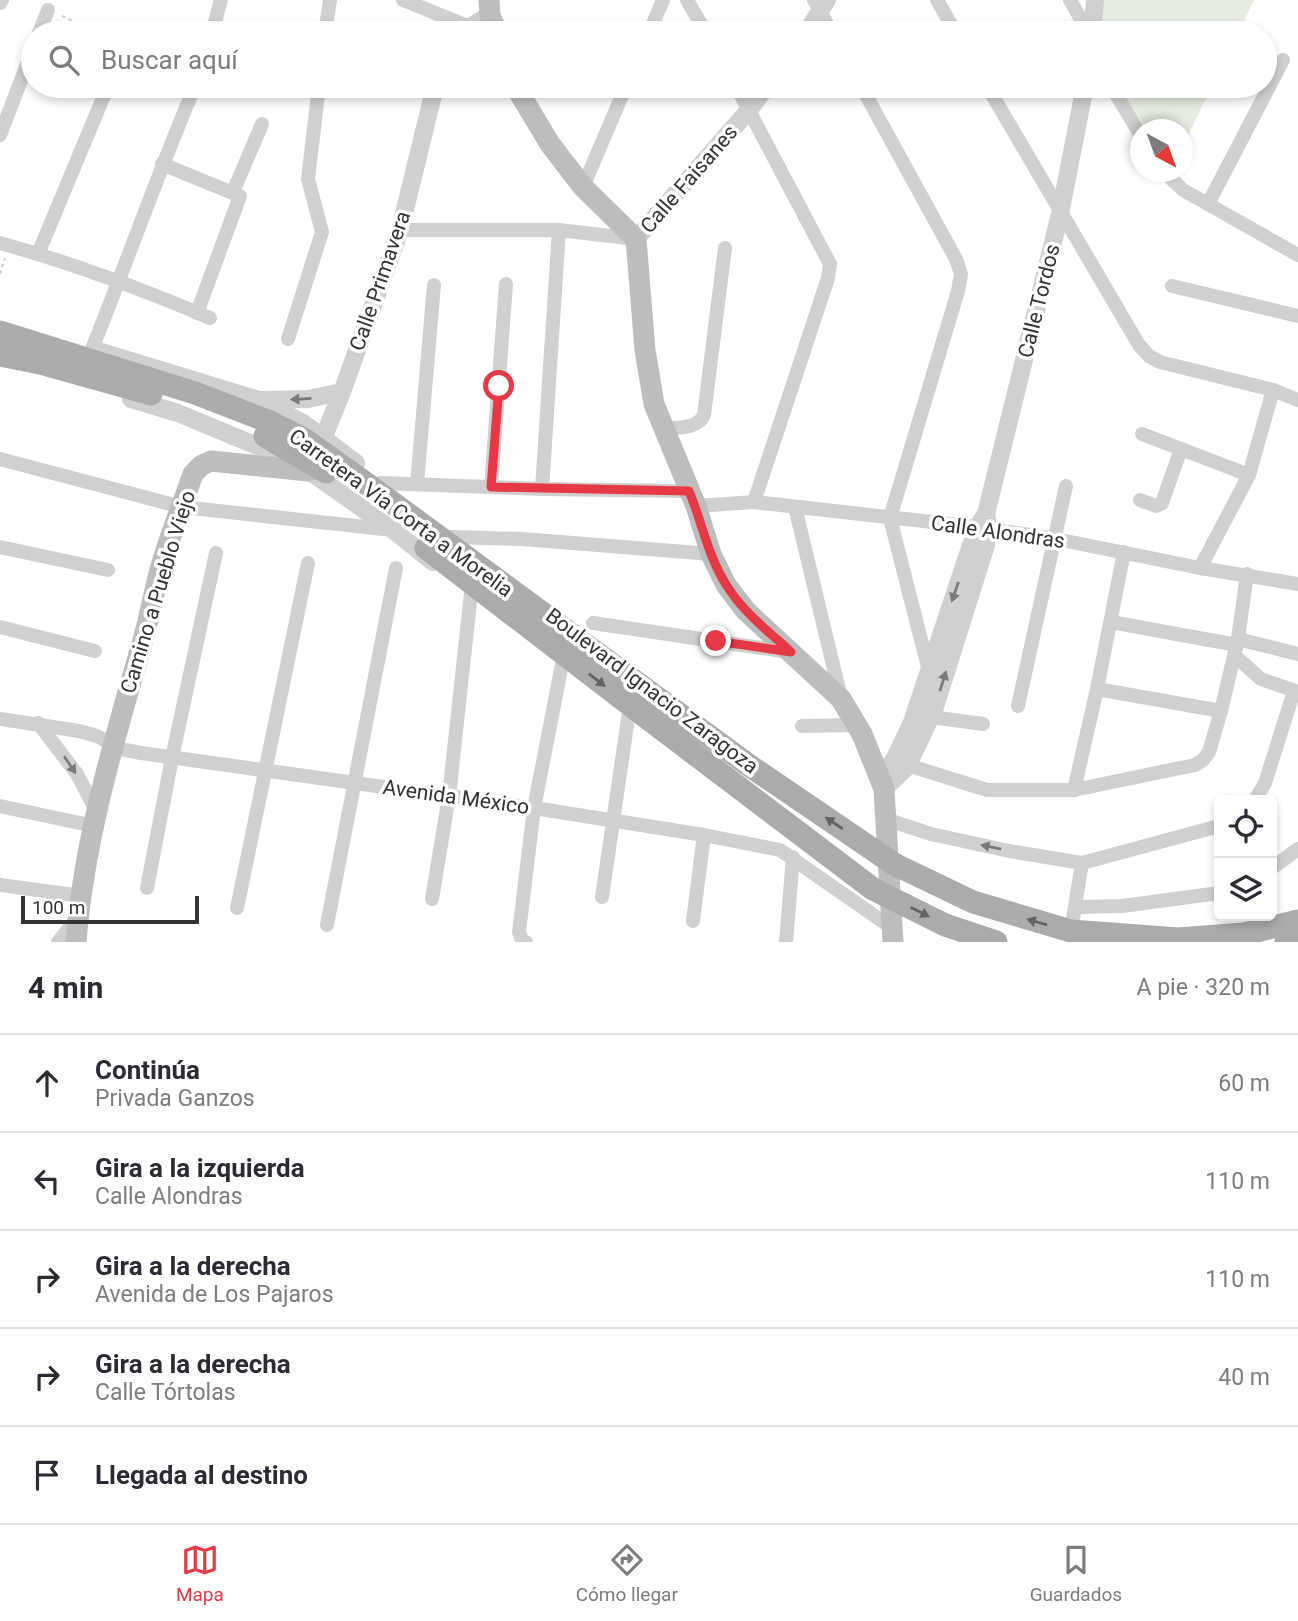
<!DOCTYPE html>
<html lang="es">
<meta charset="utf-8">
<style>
:root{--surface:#fff;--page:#f2f2f3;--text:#2b2b33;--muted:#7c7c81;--line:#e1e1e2;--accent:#e63946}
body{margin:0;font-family:Roboto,sans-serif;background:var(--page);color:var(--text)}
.controls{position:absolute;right:21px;bottom:21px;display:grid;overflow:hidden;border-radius:10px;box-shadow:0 4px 10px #0003}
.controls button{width:63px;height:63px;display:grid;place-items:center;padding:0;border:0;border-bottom:2px solid var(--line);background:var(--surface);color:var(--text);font:35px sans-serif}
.compass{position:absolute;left:1130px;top:119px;width:63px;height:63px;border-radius:50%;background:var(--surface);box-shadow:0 4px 10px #0003;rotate:139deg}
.scale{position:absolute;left:21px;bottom:18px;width:178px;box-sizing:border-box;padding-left:7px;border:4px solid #333;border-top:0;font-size:19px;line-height:24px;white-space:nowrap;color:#333;-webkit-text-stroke:5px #fff;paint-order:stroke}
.stop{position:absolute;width:21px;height:21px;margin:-16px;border:5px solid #e63946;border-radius:50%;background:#fff}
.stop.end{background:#e63946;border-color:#fff;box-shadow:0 2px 7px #0008}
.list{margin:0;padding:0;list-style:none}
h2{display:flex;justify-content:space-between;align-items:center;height:91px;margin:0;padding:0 28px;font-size:30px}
h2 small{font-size:23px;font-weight:400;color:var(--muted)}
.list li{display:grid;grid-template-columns:46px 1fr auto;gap:21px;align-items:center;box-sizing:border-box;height:98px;padding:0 28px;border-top:2px solid var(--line)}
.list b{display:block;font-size:26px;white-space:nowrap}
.list p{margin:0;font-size:23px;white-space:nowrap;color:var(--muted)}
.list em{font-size:23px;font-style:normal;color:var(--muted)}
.icon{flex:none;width:38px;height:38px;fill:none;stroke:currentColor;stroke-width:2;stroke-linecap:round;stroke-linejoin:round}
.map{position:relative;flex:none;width:1298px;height:942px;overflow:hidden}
.search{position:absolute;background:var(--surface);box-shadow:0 4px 10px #0003;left:21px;right:21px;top:21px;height:77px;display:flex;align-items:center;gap:18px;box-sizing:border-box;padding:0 24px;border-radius:38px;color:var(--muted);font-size:26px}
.sheet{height:581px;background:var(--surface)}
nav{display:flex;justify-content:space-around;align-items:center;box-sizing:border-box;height:98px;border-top:2px solid var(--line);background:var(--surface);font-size:19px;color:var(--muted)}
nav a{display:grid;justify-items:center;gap:4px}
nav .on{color:var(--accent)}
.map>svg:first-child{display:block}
.green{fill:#e6ecdf}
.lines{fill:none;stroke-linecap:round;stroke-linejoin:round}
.path{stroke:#cdcdcd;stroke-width:2;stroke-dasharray:3.5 3.5;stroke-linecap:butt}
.minor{stroke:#d0d0d0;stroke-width:14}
.tertiary{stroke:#d0d0d0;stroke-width:18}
.secondary{stroke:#bdbdbd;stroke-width:21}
.primary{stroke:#ababab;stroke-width:23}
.oneway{fill:#7a7a7a}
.oneway2{fill:#636363}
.route{stroke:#e63946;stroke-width:9}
.labels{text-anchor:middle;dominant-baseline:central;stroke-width:7;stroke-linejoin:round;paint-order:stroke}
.street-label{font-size:21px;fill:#333;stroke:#fff}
</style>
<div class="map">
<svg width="1298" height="942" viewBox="0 0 1298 942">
<rect width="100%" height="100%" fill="#fff"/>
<g class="green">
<path d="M1100,0H1254L1238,33H1096Z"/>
<path d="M1117,86H1212L1183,146L1182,130L1147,129Z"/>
</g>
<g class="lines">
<g class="path">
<path d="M62,16L99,33"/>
<path d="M0,274L5,258"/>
</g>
<g class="minor">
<path d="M403,0L470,27"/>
<path d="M687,0L706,33"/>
<path d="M814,0L832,33"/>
<path d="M937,0L956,33"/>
<path d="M1070,0L1089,33"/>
<path d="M0,3L2,0"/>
<path d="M39,33L48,10"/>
<path d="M212,33L221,0"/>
<path d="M325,33L330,0"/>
<path d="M649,33L663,0"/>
<path d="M736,86L830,264L828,278L754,502"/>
<path d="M861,86L956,259L961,274L958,291L890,518L929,671"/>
<path d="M987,86L1139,345L1149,356L1160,362L1273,390L1298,400"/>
<path d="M1111,86L1140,134"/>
<path d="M0,135L33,49"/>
<path d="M162,164L240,196L197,313"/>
<path d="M1164,172L1183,190L1298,255"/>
<path d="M583,187L626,86"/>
<path d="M233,192L262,124"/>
<path d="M1208,204L1283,60"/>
<path d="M400,230H559L636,239"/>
<path d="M0,243C72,263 142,289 210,318"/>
<path d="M38,254L108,86"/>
<path d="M1172,286L1298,316"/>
<path d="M288,339L322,232L308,179L319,86"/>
<path d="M92,349C127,262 158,173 195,86"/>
<path d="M664,429C678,427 698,429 704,415L725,248"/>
<path d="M1142,434L1249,475"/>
<path d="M0,459L182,507L393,530"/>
<path d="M380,483L542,489L689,491"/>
<path d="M417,484L434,285"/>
<path d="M491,487L506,284"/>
<path d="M542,489L559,230"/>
<path d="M1140,500L1156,506L1162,503L1181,449"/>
<path d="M696,506L754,502L977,527L1056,539L1200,568L1298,584"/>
<path d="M795,507L841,698"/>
<path d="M452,537L522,539L711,554"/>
<path d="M0,547L108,570"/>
<path d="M1200,568L1249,475L1273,390"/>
<path d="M1111,622L1237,645"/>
<path d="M593,623L789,652"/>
<path d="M0,627L95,651"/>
<path d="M1238,639L1298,654"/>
<path d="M1235,656L1261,679L1298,692"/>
<path d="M1097,689L1221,711"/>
<path d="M1018,706L1066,486"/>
<path d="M931,717L983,724"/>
<path d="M0,719L79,731L97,736L120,749L141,753L534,808L704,835L780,850L892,928"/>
<path d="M38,723L77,774L97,812"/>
<path d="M802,726L856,725"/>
<path d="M898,762L987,790H1074L1195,765L1203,760L1209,752L1221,711L1238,639L1247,574"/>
<path d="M1074,790L1097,689L1124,552"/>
<path d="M1255,800L1265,783L1294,691"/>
<path d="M0,806L94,826"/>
<path d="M885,819L931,834L1009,851L1082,863L1219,826"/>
<path d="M1272,868L1298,849"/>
<path d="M0,885L81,896"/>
<path d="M147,888L172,758L216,553"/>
<path d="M602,897L630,705"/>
<path d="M432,899L449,796L471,593"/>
<path d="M1076,907L1122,906L1219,893"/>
<path d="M237,908L308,563"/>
<path d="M693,921L704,835"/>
<path d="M327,925L396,568"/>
<path d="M1071,931L1082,863"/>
<path d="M58,942L77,918"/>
<path d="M526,942L522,940L519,932L534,808L564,654"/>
<path d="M786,942L793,857"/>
</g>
<g class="tertiary">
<path d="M465,33L470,27L490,15"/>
<path d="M806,33L827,0"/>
<path d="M1092,33L1095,0"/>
<path d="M636,239L749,110L767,86"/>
<path d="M102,352L259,400L303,423L356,463"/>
<path d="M131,399L178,413L281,456"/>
<path d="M263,400L308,399L342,392"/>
<path d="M320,446L342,392L400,230L432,99L437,86"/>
<path d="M309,471L393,530L433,562"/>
<path d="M879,777L894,760L912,722L977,527L986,514L1060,214L1085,86"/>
<path d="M884,789L907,767L934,710L986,545L989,529L986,514"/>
</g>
<g class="secondary">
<path d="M489,0L490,15L497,33"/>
<path d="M515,86L550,144L583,187L636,239L645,350L654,404L696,506L711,554L726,585L746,611L841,699L862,734L884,789L893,942"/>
<path d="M76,942C84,841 113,744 141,647C149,621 153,595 160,570C169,537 182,506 193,474L202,465L211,461L308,471"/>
</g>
<g class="primary">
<path d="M0,332L195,393L270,422L304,439L367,484L747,764L894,864L973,902L1071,931L1178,939L1244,934L1298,921"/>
<path d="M0,355L40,363L151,394"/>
<path d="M265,436L326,472"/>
<path d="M426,548L630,705L873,889L945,925L996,942"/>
<path d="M1286,942L1298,939"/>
</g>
</g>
<defs><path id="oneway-solid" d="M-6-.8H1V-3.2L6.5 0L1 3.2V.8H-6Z" transform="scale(1.75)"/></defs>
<g class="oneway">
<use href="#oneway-solid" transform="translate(301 399) rotate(177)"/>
<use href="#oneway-solid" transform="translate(955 592) rotate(109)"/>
<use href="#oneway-solid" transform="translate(943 681) rotate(-73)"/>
<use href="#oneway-solid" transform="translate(70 765) rotate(56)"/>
<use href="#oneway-solid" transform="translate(991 847) rotate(-168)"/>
</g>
<g class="oneway2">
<use href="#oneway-solid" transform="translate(597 680) rotate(38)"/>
<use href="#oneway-solid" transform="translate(834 823) rotate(-146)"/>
<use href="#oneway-solid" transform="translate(920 912) rotate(27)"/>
<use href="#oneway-solid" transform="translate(1037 922) rotate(-164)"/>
</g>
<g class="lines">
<path class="route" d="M499,386L491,487L689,491C702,522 708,557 727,586C743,612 768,631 791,652L716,641"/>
</g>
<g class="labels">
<g class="street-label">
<text transform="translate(689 179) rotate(-49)">Calle Faisanes</text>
<text transform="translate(380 281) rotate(-71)">Calle Primavera</text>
<text transform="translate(1039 301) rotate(-76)">Calle Tordos</text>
<text transform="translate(401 513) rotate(36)">Carretera Vía Corta a Morelia</text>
<text transform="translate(998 532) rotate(8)">Calle Alondras</text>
<text transform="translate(158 592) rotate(-73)">Camino a Pueblo Viejo</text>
<text transform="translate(652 691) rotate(37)">Boulevard Ignacio Zaragoza</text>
<text transform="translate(456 797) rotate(8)">Avenida México</text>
</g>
</g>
</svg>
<div class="controls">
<button><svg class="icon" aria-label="locate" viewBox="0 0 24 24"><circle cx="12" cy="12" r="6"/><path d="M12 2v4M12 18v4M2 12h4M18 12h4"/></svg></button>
<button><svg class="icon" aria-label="layers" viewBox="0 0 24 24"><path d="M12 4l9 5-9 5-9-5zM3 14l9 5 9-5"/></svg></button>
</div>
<svg class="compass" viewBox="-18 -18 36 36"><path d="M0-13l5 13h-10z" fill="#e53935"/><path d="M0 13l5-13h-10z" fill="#7c7c81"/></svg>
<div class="scale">100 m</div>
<div class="stop" style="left:499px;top:386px"></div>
<div class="stop end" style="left:716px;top:641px"></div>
<div class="search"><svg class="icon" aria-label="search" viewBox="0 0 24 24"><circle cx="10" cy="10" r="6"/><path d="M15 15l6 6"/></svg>Buscar aquí</div>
</div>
<section class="sheet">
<h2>4 min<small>A pie · 320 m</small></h2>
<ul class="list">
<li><svg class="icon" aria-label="ahead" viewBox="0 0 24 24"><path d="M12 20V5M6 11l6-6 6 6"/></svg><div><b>Continúa</b><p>Privada Ganzos</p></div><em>60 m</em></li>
<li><svg class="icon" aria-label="left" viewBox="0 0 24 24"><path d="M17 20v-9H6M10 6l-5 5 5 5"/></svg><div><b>Gira a la izquierda</b><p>Calle Alondras</p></div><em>110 m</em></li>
<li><svg class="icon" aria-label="right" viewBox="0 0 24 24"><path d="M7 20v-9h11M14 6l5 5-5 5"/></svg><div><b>Gira a la derecha</b><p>Avenida de Los Pajaros</p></div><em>110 m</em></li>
<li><svg class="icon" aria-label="right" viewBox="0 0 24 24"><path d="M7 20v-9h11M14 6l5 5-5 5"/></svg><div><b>Gira a la derecha</b><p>Calle Tórtolas</p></div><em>40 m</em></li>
<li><svg class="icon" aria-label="arrive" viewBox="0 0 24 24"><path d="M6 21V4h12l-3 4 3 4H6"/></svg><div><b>Llegada al destino</b></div></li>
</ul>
</section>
<nav>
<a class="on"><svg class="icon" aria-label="map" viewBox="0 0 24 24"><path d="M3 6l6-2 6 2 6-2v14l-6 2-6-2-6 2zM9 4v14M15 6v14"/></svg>Mapa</a>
<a><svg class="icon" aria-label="directions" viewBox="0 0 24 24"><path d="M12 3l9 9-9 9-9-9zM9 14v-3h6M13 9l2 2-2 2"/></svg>Cómo llegar</a>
<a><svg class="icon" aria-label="saved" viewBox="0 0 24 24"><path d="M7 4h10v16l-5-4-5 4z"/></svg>Guardados</a>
</nav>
